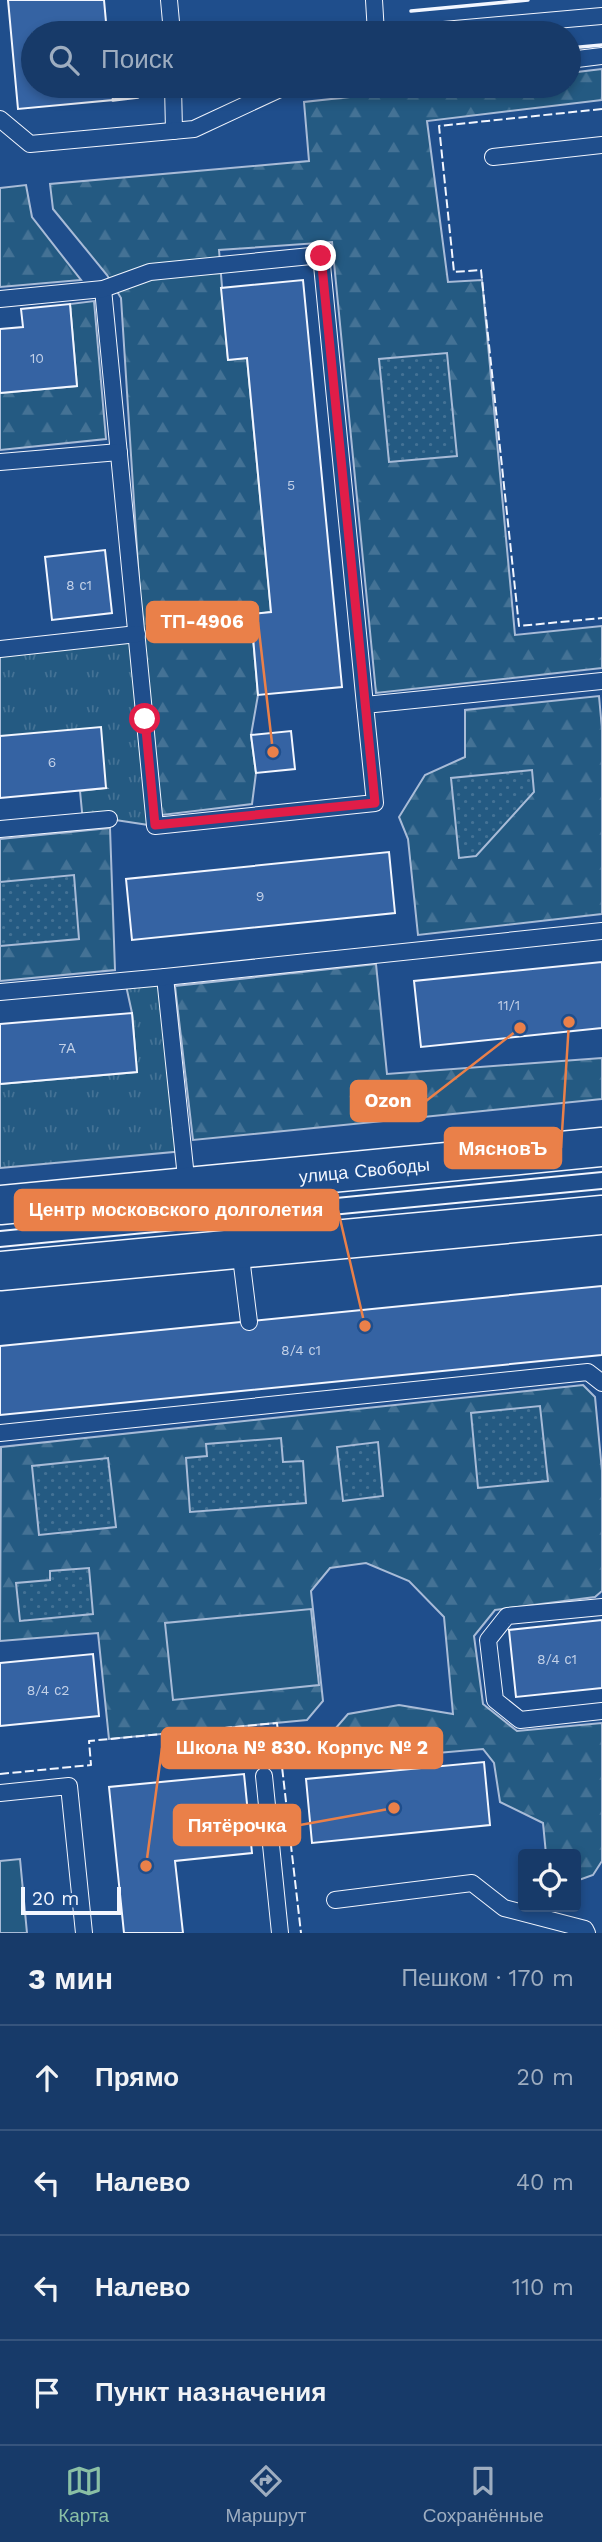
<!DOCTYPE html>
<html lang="ru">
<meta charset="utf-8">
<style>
:root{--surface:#173a69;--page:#20416f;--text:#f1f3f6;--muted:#9eadc0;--line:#36547d;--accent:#8abfa5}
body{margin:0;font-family:"Work Sans",sans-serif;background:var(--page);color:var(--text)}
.controls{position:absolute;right:21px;bottom:21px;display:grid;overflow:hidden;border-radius:7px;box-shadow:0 4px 10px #0003}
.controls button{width:63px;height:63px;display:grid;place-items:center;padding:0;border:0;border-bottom:2px solid var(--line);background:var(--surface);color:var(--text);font:35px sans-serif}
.scale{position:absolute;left:21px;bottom:18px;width:100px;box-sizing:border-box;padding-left:7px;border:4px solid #f2f6ff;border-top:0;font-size:19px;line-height:24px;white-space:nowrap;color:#f2f6ff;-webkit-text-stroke:5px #1f4e8c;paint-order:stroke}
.stop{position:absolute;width:21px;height:21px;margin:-16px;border:5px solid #e11d48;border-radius:50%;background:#fff}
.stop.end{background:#e11d48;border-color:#fff;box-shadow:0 2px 7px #0008}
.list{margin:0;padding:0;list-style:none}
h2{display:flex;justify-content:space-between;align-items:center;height:91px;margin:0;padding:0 28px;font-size:30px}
h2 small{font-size:23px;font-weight:400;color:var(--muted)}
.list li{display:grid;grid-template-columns:46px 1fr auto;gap:21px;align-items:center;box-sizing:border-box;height:105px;padding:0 28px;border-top:2px solid var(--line)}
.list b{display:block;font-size:26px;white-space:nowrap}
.list em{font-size:23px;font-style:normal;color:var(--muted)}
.icon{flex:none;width:38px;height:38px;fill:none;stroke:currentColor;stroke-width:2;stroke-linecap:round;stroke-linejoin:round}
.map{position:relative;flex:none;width:602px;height:1933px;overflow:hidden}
.search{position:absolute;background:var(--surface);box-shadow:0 4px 10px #0003;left:21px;right:21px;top:21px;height:77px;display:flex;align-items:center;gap:18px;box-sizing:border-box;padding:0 24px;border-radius:38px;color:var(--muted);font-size:26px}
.sheet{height:511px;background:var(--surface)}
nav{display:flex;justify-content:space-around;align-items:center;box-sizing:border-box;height:98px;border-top:2px solid var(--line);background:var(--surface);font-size:19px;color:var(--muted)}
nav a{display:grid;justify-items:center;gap:4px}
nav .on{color:var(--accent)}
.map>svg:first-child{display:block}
.grass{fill:url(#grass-tufts);stroke:#a8bbd7;stroke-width:2}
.forest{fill:url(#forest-firs);stroke:#a8bbd7;stroke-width:2}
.park{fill:url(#park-dots);stroke:#a8bbd7;stroke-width:2}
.garden{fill:#245a82;stroke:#a8bbd7;stroke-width:2}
.building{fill:#3563a3;stroke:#f2f6ff;stroke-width:2}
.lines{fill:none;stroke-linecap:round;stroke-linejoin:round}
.lane-casing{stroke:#f2f6ff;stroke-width:18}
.secondary-casing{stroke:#f2f6ff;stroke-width:41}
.lane{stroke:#1f4e8c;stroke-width:16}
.secondary{stroke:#1f4e8c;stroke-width:38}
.tram{stroke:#f2f6ff;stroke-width:2}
.fence{stroke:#f2f6ff;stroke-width:2;stroke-dasharray:9 3.5;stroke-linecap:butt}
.wall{stroke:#f2f6ff;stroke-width:3.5}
.route{stroke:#e11d48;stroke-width:9}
.labels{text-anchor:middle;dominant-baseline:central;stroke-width:5;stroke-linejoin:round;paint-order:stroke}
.number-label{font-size:14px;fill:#c3d1e8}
.street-label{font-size:18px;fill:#f2f6ff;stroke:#1f4e8c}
.leader{fill:none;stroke:#ea8049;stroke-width:2.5}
.callout-dot{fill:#ea8049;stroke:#1f4e8c;stroke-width:2.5}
.callout{fill:#ea8049;stroke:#ea8049;stroke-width:2.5}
.callout-label{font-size:19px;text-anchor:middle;font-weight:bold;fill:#fff}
</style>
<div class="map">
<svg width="602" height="1933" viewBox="0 0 602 1933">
<defs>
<pattern id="grass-tufts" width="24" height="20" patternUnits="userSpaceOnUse" patternTransform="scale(1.75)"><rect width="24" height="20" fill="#245a82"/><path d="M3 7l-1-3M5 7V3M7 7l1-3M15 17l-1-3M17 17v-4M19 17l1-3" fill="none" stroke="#447295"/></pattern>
<pattern id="forest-firs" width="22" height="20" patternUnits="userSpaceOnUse" patternTransform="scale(1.75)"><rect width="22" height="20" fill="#245a82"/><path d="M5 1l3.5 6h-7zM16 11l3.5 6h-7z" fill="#447295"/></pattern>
<pattern id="park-dots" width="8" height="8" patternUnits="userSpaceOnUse" patternTransform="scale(1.75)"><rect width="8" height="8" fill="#245a82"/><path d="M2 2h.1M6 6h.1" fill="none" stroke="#447295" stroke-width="1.8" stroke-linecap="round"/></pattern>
</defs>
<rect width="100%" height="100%" fill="#1f4e8c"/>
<g class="grass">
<path d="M137,634L155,826L109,819L83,822L80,791L106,788L0,736V649Z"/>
<path d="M165,977L184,1151L0,1168V1084L137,1072L132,1013L125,981Z"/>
</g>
<g class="forest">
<path d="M602,69V100L427,121L448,282L482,280L515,635L602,626V668L376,693L332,242L219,250L228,360L247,358L271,612L251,615L258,695L251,735L256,773L252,804L154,816L121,298L107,275L53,209L50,184L309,161L304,102L451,86H569V73Z"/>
<path d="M26,185L32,217L81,280L0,287V188Z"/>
<path d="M94,301L106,439L0,450V393L77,386L70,304Z"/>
<path d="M599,696L602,729V914L418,935L408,839L399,817L425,775L465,757V710Z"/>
<path d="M110,828L115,970L0,981V839Z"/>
<path d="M376,964L387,1074L602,1058V1099L193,1140L175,986Z"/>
<path d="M583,1385L595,1397L602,1471V1591L595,1597L495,1610L474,1636L483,1704L517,1731L602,1723V1861L593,1875L576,1881V1854H546L543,1823L500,1802L494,1763L483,1749L309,1764L328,1737L348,1714L399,1705L453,1714L444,1617L409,1581L366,1563L330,1568L311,1591L323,1701L307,1720L109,1739L98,1633L0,1641L1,1447Z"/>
</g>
<g class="park">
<path d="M447,353L457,456L389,462L379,359Z"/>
<path d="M532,770L534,792L476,856L459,858L451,778Z"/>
<path d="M74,875L79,939L0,946V882Z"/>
<path d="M540,1406L548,1481L478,1488L471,1413Z"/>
<path d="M281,1438L283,1462L303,1461L306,1503L190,1512L186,1458L207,1456L206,1444Z"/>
<path d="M378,1442L383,1496L343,1501L337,1447Z"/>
<path d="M108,1458L116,1527L39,1535L32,1466Z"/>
<path d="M89,1568L93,1614L20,1621L16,1583L50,1580V1571Z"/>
</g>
<g class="garden">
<path d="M311,1609L319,1685L173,1700L165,1623Z"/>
<path d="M20,1859L27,1933H0V1861Z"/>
</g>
<g class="building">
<path d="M8,0H104L107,33H33V86H112L113,100L18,109Z"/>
<path d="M303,280L342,687L258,695L251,614L271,612L247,358L228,360L221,288Z"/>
<path d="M70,304L77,386L0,393V329L23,327L21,309Z"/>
<path d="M105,550L112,613L52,620L45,557Z"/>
<path d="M101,727L106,788L0,798V736Z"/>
<path d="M291,731L295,769L256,773L251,735Z"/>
<path d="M389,852L395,913L132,940L126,879Z"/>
<path d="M602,962V1028L421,1047L414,981Z"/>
<path d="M132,1013L137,1072L0,1084V1024Z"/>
<path d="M602,1286V1355L0,1415V1346Z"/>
<path d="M602,1620V1688L516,1697L509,1630Z"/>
<path d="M93,1654L99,1716L0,1726V1663Z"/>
<path d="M484,1762L490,1825L312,1843L306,1779Z"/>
<path d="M244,1774L252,1853L175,1861L183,1933H124L109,1787Z"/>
</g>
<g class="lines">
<defs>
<g id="lane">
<path d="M169,0L172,33"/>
<path d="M374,0L376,33"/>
<path d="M410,33L602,16"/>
<path d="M569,60L602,56"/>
<path d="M173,86L174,131"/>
<path d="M0,119L30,144L194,129L282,88L303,86"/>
<path d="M493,157L602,145"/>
<path d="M103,289L155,826L375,803L365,705L602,681"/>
<path d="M0,299L103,289L150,272L321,255L365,705"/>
<path d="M0,462L119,452"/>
<path d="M0,649L137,634"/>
<path d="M0,829L109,819"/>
<path d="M165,977L187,1187"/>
<path d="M0,992L165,977L602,931"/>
<path d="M240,1249L249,1322"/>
<path d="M0,1433L588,1372L602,1383"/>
<path d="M602,1607L507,1616L488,1640L495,1700L520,1720L602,1711"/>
<path d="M264,1776L280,1933"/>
<path d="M0,1793L69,1786L84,1933"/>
<path d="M335,1900L472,1883L504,1908L585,1929L587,1933"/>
</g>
<g id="secondary">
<path id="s1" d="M0,1205L602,1147"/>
<path d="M0,1271L602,1215"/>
</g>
</defs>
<use href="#lane" class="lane-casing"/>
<use href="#secondary" class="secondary-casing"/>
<use href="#lane" class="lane"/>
<use href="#secondary" class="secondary"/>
<g class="tram">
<path d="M0,1231L602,1172"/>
<path d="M0,1247L602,1189"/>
</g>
<g class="fence">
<path d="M602,109L439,126L454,272L481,270L519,626L602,618"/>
<path d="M0,1774L91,1765L89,1741L277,1723L301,1933"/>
</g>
<g class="wall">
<path d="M411,11L528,0"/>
<path d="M569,48L602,45"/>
<path d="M113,100L138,97L137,88L158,86"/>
</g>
</g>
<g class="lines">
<path class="route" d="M145,719L155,825L375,803L321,256"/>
</g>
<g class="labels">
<g class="number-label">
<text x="37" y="358">10</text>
<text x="291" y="485">5</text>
<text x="79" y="585">8 с1</text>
<text x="52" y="762">6</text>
<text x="260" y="896">9</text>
<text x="509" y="1005">11/1</text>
<text x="67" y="1048">7А</text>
<text x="301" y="1350">8/4 с1</text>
<text x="557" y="1659">8/4 с1</text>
<text x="48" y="1690">8/4 с2</text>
</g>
<g class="street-label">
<text stroke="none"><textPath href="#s1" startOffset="366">улица Свободы</textPath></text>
</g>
</g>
<path class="leader" d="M273 752L258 622M520 1028L426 1101M569 1022L561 1148M365 1326L338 1210M146 1866L162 1748M394 1808L300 1825"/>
<g class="callout-dot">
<circle cx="273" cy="752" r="7"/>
<circle cx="520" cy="1028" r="7"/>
<circle cx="569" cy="1022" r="7"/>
<circle cx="365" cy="1326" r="7"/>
<circle cx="146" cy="1866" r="7"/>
<circle cx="394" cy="1808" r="7"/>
</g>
<g class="callout">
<rect x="147" y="602" width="111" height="40" rx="7"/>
<rect x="351" y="1081" width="75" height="40" rx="7"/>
<rect x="445" y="1128" width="116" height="40" rx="7"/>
<rect x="15" y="1190" width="323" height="40" rx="7"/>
<rect x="162" y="1728" width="280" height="40" rx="7"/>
<rect x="174" y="1805" width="126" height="40" rx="7"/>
</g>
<g class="callout-label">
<text x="202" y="628">ТП-4906</text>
<text x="388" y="1107">Ozon</text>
<text x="503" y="1155">МясновЪ</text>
<text x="176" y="1216">Центр московского долголетия</text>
<text x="302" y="1754">Школа № 830. Корпус № 2</text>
<text x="237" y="1832">Пятёрочка</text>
</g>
</svg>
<div class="controls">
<button><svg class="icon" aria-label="locate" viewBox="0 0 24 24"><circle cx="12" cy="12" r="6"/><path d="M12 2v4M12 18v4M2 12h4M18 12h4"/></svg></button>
</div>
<div class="scale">20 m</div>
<div class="stop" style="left:145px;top:719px"></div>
<div class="stop end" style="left:321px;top:256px"></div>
<div class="search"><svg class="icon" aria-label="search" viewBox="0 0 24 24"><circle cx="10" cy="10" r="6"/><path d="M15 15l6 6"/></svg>Поиск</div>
</div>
<section class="sheet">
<h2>3 мин<small>Пешком · 170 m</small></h2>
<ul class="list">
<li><svg class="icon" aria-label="ahead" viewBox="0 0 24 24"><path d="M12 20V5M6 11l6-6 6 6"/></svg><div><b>Прямо</b></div><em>20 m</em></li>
<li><svg class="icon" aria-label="left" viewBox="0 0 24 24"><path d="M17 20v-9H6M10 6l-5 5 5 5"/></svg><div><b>Налево</b></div><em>40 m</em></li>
<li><svg class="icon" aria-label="left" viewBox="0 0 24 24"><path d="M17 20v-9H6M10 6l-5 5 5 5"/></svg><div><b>Налево</b></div><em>110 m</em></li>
<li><svg class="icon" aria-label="arrive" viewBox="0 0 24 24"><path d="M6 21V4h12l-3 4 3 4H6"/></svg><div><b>Пункт назначения</b></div></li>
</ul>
</section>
<nav>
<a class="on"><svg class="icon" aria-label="map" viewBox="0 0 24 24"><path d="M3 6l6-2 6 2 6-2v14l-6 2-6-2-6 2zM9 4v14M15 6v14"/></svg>Карта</a>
<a><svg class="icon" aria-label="directions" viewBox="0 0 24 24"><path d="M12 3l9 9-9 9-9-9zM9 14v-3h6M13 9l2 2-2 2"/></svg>Маршрут</a>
<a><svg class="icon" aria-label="saved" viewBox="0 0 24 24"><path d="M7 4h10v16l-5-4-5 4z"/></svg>Сохранённые</a>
</nav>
